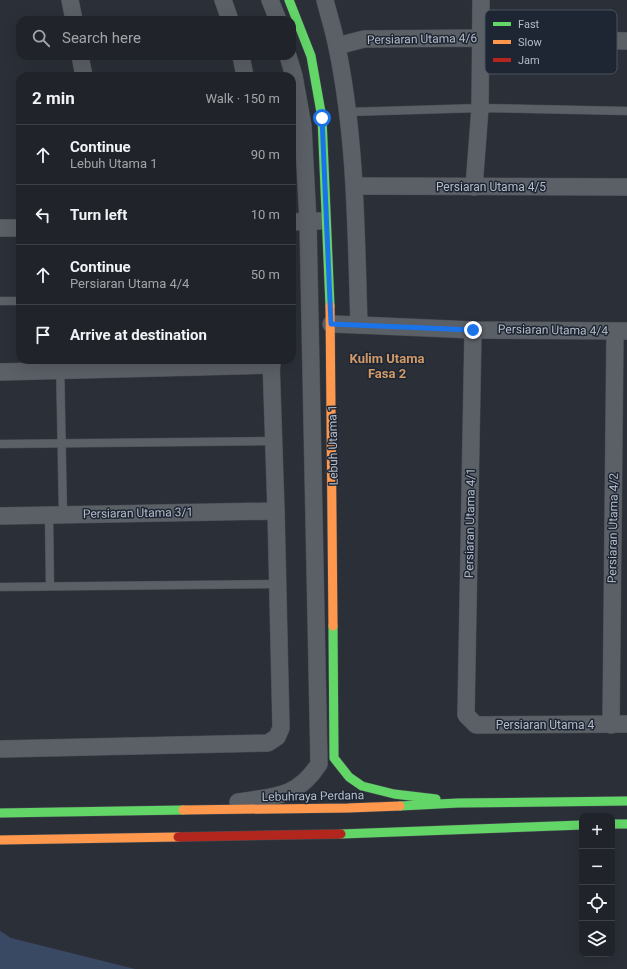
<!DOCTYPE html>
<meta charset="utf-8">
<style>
:root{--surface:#20242a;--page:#2d3036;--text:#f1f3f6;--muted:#a2a4a8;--line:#3d4147}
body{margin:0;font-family:Roboto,sans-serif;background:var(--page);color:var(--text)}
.controls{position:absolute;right:12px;bottom:12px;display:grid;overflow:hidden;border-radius:8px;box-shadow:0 4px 16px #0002}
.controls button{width:36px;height:36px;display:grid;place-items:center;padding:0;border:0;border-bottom:1px solid var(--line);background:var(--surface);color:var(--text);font:20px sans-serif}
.stop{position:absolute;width:12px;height:12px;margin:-9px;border:3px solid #1a73e8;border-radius:50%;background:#fff}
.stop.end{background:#1a73e8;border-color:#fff;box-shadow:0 1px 4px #0008}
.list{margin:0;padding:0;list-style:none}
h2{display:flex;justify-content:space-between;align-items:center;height:52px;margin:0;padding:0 16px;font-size:17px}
h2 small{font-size:13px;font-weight:400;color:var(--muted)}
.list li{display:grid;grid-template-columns:26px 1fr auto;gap:12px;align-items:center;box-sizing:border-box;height:60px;padding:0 16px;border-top:1px solid var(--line)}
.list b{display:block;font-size:15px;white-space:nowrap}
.list p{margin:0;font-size:13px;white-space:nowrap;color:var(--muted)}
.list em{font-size:13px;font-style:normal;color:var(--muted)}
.icon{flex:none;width:22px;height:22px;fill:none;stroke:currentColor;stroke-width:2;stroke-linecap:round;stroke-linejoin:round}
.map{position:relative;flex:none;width:627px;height:969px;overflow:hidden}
.search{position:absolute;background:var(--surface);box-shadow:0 4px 16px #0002;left:16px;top:16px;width:280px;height:44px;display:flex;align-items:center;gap:10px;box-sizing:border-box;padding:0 14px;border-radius:12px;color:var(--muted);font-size:15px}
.panel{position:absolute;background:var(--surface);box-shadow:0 4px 16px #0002;left:16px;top:72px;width:280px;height:292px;border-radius:12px}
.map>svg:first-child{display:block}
.water{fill:#3a4963}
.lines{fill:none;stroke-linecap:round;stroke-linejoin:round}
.lane-casing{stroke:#474b51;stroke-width:9}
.street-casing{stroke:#474b51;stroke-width:18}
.fast-casing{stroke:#474b51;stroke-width:10}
.slow-casing{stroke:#474b51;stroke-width:10}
.jam-casing{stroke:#474b51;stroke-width:10}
.lane{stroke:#5b5f66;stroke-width:8}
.street{stroke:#5b5f66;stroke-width:17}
.fast{stroke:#63d668;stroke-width:9}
.slow{stroke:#ff974d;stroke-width:9}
.jam{stroke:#b3261e;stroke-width:9}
.route{stroke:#1a73e8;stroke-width:5}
.labels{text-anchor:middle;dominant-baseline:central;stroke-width:3;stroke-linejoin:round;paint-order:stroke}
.street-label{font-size:12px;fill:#b5bcc9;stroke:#1e2633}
.neighbourhood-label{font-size:13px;font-weight:bold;fill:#d29a67;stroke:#1e2633}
.key{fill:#1e2633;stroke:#4b5360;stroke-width:1}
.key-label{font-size:11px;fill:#b5bcc9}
</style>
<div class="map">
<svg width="627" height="969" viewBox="0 0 627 969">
<rect width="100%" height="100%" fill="#2b3038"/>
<path class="water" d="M0,931L11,938L135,969H0Z"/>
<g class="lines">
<defs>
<g id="lane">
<path d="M348,112L480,108L627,111"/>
<path d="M0,301H20"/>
<path d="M60,360L63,515"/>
<path d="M0,444L274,441"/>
<path d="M49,515L50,586"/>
<path d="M0,587L277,584"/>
</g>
<g id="street">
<path d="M70,0L74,20"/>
<path d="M223,0L230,20"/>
<path d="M270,0L278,20"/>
<path d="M325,0C329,16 334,31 337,47C356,138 356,232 359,325L331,324"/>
<path d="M337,46L364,39L481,38L627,41"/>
<path d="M80,56L84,76"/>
<path d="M241,56L245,76"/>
<path d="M355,186L627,187"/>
<path d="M474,187L480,108L481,0"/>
<path d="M292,222L320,221"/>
<path d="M0,228H20"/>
<path d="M359,325L473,330L627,331"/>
<path d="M473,330L466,715L476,725L627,724"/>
<path d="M0,372L272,365"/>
<path d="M0,516L276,511"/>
<path d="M611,725L615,331"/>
<path d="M0,749L268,743L277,737L281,728L276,511L271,360"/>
<path d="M238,802C275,796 297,798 319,764L308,222L303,126L294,76L288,56"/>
</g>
<g id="fast">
<path d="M289,0L311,56L322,118L330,306"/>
<path d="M333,626L334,758L349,777L362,786L394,794L436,799"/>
<path d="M400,806L458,803L627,801"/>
<path d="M0,813L183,810"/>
<path d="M612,824H627"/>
<path d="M341,834L582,825"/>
</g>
<g id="slow">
<path d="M330,306L333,626"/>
<path d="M183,810L348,808L400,806"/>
<path d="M0,840L178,837"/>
</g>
<path id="jam" d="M178,837L341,834"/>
</defs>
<use href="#lane" class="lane-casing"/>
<use href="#street" class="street-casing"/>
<use href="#fast" class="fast-casing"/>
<use href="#slow" class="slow-casing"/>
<use href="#jam" class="jam-casing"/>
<use href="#lane" class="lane"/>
<use href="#street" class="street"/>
<use href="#fast" class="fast"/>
<use href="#slow" class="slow"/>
<use href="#jam" class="jam"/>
</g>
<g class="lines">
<path class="route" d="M322,118L331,324L473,330"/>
</g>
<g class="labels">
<g class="street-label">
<text transform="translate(422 39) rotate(-1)">Persiaran Utama 4/6</text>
<text x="491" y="187">Persiaran Utama 4/5</text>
<text transform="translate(553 330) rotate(1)">Persiaran Utama 4/4</text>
<text transform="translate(333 445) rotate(-91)">Lebuh Utama 1</text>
<text transform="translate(138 513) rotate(-1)">Persiaran Utama 3/1</text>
<text transform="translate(470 523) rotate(-89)">Persiaran Utama 4/1</text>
<text transform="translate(613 528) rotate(-89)">Persiaran Utama 4/2</text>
<text x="545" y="725">Persiaran Utama 4</text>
<text transform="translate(313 796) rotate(-1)">Lebuhraya Perdana</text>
</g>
<g class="neighbourhood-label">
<text x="387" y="358">Kulim Utama<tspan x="387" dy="15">Fasa 2</tspan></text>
</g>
</g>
<rect x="485" y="10" width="132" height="64" rx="6" class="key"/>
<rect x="493" y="22" width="18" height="4" fill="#63d668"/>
<rect x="493" y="40" width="18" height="4" fill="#ff974d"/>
<rect x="493" y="58" width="18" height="4" fill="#b3261e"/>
<g class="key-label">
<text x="518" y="28">Fast</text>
<text x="518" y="46">Slow</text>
<text x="518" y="64">Jam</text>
</g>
</svg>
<div class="controls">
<button>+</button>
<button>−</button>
<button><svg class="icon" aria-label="locate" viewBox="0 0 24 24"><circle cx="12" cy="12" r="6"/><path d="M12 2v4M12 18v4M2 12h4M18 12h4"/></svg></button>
<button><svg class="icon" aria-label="layers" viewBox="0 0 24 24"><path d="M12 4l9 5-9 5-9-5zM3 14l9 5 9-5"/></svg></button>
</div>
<div class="stop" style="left:322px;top:118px"></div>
<div class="stop end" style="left:473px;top:330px"></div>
<div class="search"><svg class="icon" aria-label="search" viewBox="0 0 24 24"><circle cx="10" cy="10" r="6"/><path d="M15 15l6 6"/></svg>Search here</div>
<section class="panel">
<h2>2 min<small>Walk · 150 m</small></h2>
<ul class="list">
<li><svg class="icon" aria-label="ahead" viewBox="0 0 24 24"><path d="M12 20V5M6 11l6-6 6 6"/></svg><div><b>Continue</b><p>Lebuh Utama 1</p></div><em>90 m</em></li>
<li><svg class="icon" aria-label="left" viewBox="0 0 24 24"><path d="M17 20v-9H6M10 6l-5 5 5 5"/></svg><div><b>Turn left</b></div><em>10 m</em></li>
<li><svg class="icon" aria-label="ahead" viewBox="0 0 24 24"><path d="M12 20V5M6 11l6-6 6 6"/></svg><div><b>Continue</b><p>Persiaran Utama 4/4</p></div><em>50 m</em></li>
<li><svg class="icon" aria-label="arrive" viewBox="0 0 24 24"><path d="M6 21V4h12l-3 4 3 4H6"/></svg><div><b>Arrive at destination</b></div></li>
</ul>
</section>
</div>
